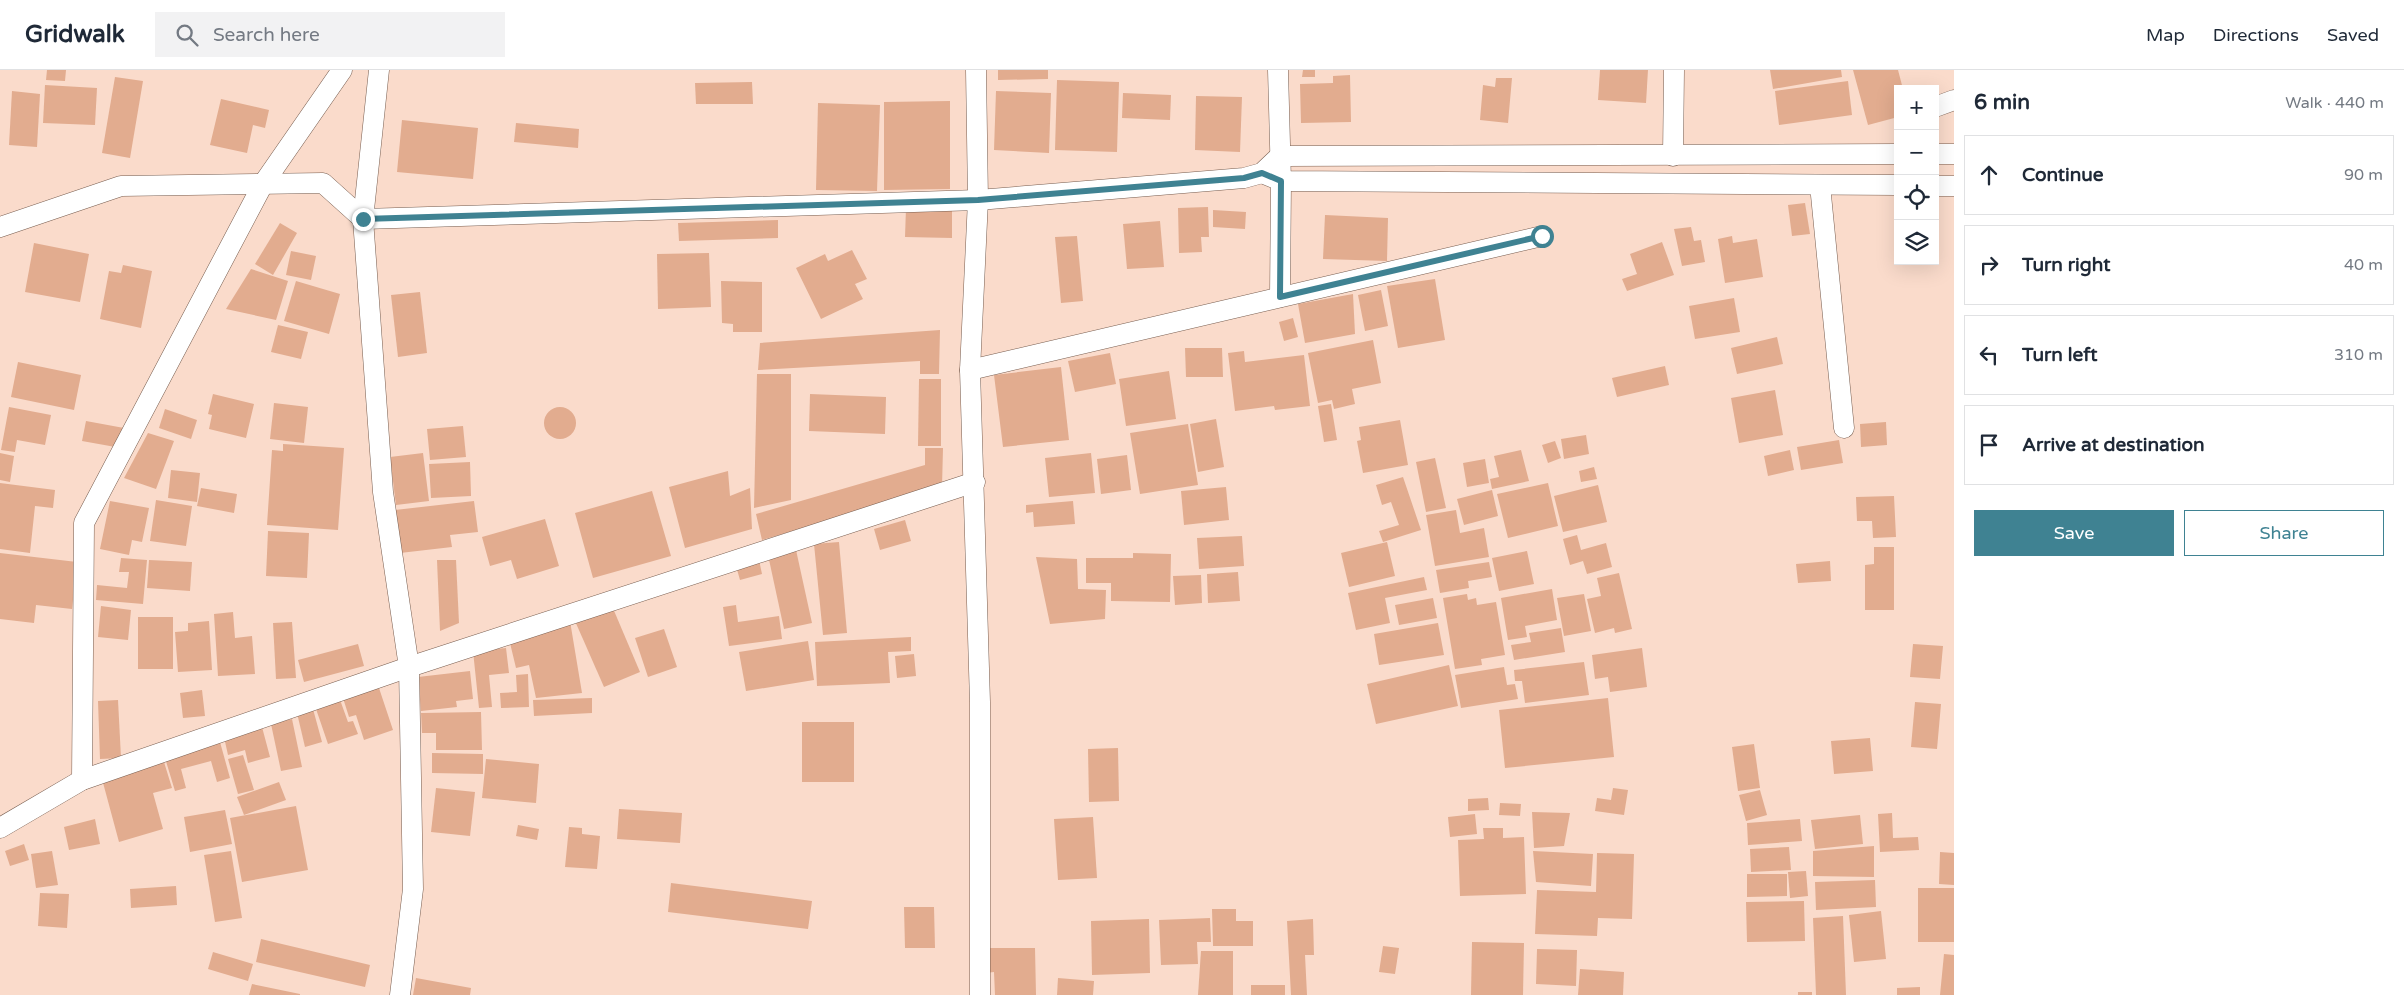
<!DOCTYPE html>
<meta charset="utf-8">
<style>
:root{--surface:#fff;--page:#f2f2f3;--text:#1f2937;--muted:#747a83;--line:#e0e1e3;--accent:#3f8292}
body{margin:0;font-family:"Varela Round",sans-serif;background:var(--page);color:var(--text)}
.controls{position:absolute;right:15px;top:15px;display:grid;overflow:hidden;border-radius:0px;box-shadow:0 5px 20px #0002}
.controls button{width:45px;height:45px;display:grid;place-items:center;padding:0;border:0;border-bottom:1px solid var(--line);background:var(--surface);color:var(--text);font:25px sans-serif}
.stop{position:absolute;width:15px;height:15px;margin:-11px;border:4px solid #3f8292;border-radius:50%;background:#fff}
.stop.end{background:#3f8292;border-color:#fff;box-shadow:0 1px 5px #0008}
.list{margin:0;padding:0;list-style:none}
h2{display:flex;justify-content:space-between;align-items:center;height:65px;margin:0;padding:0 20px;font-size:21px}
h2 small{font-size:16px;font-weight:400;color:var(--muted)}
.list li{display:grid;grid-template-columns:32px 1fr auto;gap:15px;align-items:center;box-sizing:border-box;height:80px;margin:0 10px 10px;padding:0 10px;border:1px solid var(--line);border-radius:0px}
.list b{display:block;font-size:19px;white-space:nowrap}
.list em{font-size:16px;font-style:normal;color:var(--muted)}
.actions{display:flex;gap:10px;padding:15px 20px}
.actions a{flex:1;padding:11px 0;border:1px solid var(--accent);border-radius:0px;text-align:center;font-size:18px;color:var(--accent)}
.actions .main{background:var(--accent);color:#fff}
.icon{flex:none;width:28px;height:28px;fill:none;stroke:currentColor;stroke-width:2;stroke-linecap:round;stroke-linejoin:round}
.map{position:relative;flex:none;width:1954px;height:925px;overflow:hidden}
header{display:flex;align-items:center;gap:30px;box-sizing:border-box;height:70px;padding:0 25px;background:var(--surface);border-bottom:1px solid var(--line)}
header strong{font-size:24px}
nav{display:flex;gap:28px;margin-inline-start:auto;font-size:18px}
.search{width:350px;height:45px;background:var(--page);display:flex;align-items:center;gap:12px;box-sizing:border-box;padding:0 18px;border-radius:0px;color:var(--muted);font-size:19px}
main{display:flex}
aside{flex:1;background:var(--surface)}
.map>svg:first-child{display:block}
.building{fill:#e2ac8f}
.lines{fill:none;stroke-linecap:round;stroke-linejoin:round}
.minor-casing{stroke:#775d4f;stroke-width:21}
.minor{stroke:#fff;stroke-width:20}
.route{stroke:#3f8292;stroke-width:6}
</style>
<header>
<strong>Gridwalk</strong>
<div class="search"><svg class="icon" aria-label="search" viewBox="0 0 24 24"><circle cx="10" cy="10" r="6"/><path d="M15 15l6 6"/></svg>Search here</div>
<nav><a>Map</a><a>Directions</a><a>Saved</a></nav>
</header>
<main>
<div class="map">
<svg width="1954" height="925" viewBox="0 0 1954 925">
<rect width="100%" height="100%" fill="#fadbcb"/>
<g class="building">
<path d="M47,0H66L65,11L46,10Z"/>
<path d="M998,0H1048V9L998,10Z"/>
<path d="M1303,0H1315V7H1302Z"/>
<path d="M1600,0H1648L1646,33L1598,30Z"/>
<path d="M1770,0H1841L1842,7L1773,19Z"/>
<path d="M1853,0H1898L1903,19H1898V47L1868,55Z"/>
<path d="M1350,5L1351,52L1301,53L1300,14L1333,13V6Z"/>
<path d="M115,7L143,11L130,88L102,83Z"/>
<path d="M1496,8H1512L1508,53L1480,50L1483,15L1495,17Z"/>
<path d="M1057,10L1119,12L1117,82L1055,80Z"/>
<path d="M1848,11L1852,45L1779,55L1775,21Z"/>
<path d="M752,12L753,34H696L695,13Z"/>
<path d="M45,15L97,18L95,55L43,53Z"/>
<path d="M12,21L40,24L37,77L9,75Z"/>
<path d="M996,21L1051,23L1049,83L994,80Z"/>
<path d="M1123,23L1171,25L1170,50L1122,48Z"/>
<path d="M1196,26L1242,27L1240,82L1195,80Z"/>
<path d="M221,29L269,40L265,58L253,55L247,83L210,75Z"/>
<path d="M950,31V119L884,120V32Z"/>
<path d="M818,33L880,35L877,121L816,120Z"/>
<path d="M402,50L478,58L473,109L397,102Z"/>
<path d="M516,53L579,59L578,78L514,72Z"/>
<path d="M1805,133L1810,164L1792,166L1788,135Z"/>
<path d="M1208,137L1209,167H1201L1202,182L1179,183L1178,138Z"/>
<path d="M906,138H952V168L905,167Z"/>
<path d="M1213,140L1246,142L1245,159L1213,157Z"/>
<path d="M1325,145L1388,148L1387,191L1323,189Z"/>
<path d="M778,150V168L679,171L678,153Z"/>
<path d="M1160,151L1164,197L1127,199L1123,154Z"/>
<path d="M280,153L297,163L273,205L255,194Z"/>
<path d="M1691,157L1694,171L1701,170L1705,192L1682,196L1674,159Z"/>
<path d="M1077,166L1083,231L1061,233L1055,167Z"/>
<path d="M1732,166L1733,173L1757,169L1763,207L1725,213L1718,169Z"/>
<path d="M1662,172L1674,205L1627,221L1622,209L1637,204L1630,184Z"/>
<path d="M34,173L89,184L80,232L25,222Z"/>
<path d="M852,180L867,209L855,214L863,229L821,249L796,198L825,184L828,191Z"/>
<path d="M291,181L316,186L311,210L286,205Z"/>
<path d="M709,183L711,237L658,239L657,184Z"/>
<path d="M123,195L152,201L141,258L100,249L109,201L121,203Z"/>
<path d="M251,199L288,211L276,250L226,239Z"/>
<path d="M1435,209L1445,270L1398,278L1387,216Z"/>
<path d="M296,211L340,224L329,264L284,251Z"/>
<path d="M721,211L762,212V262H733V254L722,253Z"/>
<path d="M1381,220L1388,256L1365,261L1358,225Z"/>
<path d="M420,222L427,283L398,287L391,225Z"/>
<path d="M1353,224L1355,264L1305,273L1298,234Z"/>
<path d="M1734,228L1740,262L1695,269L1689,236Z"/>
<path d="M1293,248L1298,267L1284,271L1279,252Z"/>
<path d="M278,255L308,262L301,289L271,282Z"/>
<path d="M940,260L939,304H920V291L758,300L760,273Z"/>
<path d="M1777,267L1783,294L1737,304L1731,278Z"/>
<path d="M1373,270L1381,313L1352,319L1355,334L1334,339L1332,330L1318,333L1308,283Z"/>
<path d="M1185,278H1222L1223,307H1186Z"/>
<path d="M1244,281L1245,292L1304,285L1310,336L1275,340L1274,336L1235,341L1228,283Z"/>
<path d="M1110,283L1116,314L1075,322L1068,291Z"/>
<path d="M18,292L81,305L74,340L11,327Z"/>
<path d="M1665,296L1669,315L1617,327L1612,308Z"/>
<path d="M1061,297L1069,370L1003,377L994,305Z"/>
<path d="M1169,301L1176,349L1126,356L1119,309Z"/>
<path d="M757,304H791V430L754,438Z"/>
<path d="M919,309H941V376H918Z"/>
<path d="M1775,320L1783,365L1739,373L1731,328Z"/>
<path d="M213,324L254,334L246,368L209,359L212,345L208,344Z"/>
<path d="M810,324L886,327L885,364L809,361Z"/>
<path d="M274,333L308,337L304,373L270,369Z"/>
<path d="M1331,334L1337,370L1324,372L1318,336Z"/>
<path d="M9,337L51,345L45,375L17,370L15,382L1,380Z"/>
<circle cx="560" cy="353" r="16"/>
<path d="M165,339L197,350L191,369L159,358Z"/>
<path d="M1216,349L1224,397L1198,402L1190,354Z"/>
<path d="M1400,350L1408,395L1363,403L1357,371L1361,370L1359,357Z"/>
<path d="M86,351L124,358L121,378L82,371Z"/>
<path d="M1886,352L1887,375L1861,377L1860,354Z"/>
<path d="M1188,354L1198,415L1140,424L1130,363Z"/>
<path d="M463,356L466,387L430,390L427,359Z"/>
<path d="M148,363L174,371L156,419L124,408Z"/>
<path d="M1586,365L1589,384L1564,389L1561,369Z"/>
<path d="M1839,370L1843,393L1801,400L1797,377Z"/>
<path d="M1555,371L1561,388L1548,393L1542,375Z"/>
<path d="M283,374L344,378L338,460L267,455L272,380L283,381Z"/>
<path d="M925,378H943L942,417L762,470L756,444L925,395Z"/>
<path d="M1521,380L1529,411L1492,419L1490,409L1499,407L1494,386Z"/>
<path d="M1790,380L1794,400L1768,406L1764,386Z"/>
<path d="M0,383L14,386L10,412L0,410Z"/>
<path d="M423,383L429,431L396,435L390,387Z"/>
<path d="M1091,383L1095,423L1049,427L1045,388Z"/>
<path d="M1127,385L1131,420L1101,424L1097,389Z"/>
<path d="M1435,388L1446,438L1426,442L1416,392Z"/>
<path d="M1485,389L1489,413L1467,417L1463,393Z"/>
<path d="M470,392L471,426L431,428L429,394Z"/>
<path d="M1594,397L1597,409L1581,412L1579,401Z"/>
<path d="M171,400L200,403L197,432L168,428Z"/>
<path d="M728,401L730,426L750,418L752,459L685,478L669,417Z"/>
<path d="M1403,407L1421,460L1383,472L1379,461L1399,455L1391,432L1382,435L1376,415Z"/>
<path d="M0,413L55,420L53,438L35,436L30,483L0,479Z"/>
<path d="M1548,413L1558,456L1508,468L1497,424Z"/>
<path d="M1598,415L1607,452L1563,462L1554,426Z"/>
<path d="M1226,417L1229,450L1184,455L1181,421Z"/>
<path d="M201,418L237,424L234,443L197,436Z"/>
<path d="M1492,420L1498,446L1464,455L1457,429Z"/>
<path d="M652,421L671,486L593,508L575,443Z"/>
<path d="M1894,426L1896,467L1873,468L1872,451H1857L1856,427Z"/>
<path d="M156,430L192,436L186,476L150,471Z"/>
<path d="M110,431L149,438L142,472L132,470L129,485L100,479Z"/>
<path d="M474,431L478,462L450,465L452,477L400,483L395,440Z"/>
<path d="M1073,431L1075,454L1034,457L1033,442L1026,443V435Z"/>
<path d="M1456,440L1460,463L1484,458L1489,487L1435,496L1426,445Z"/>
<path d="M545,449L559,496L517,509L511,490L490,496L482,467Z"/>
<path d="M905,450L911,471L880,480L874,459Z"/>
<path d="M268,461L309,463L307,508L266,506Z"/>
<path d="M1577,465L1581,480L1606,473L1612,497L1587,504L1583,491L1570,495L1563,469Z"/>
<path d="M1242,466L1244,496L1199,499L1197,468Z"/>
<path d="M839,472L847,563L823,565L814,474Z"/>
<path d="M1387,472L1395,506L1349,517L1341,483Z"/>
<path d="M1874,477H1894V540H1865V495L1874,494Z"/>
<path d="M796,480L812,553L784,559L768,485Z"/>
<path d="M1527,481L1534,514L1499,521L1492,488Z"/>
<path d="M0,483L77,492L72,539L36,535L34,553L0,549Z"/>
<path d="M1133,483L1171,484L1170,532L1111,531V513H1086V488H1133Z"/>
<path d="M1036,487L1077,489L1078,519L1106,520L1105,549L1050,554Z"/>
<path d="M121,488L147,490L143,534L96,530L97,515L127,518L129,502H119Z"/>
<path d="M149,490L192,492L190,521L147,518Z"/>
<path d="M437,490H456L459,553L440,561Z"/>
<path d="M759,490L762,504L740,510L736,496Z"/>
<path d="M1830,491L1831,511L1798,513L1796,494Z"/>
<path d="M1489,492L1492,507L1468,511L1469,518L1440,523L1436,500Z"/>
<path d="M1238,502L1240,531L1208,533L1207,504Z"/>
<path d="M1619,503L1632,559L1615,563L1614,558L1595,563L1587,529L1601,526L1597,508Z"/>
<path d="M1201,505L1202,533L1175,535L1173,506Z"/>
<path d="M1424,507L1427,520L1385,528L1390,553L1356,560L1348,523Z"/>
<path d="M1552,519L1557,550L1525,556L1527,567L1508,570L1501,528Z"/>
<path d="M1467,524L1468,530L1476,528L1477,535L1496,532L1505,585L1481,589L1482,595L1455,599L1443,528Z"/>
<path d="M1584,524L1591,561L1564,566L1557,528Z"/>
<path d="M1433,528L1437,548L1399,555L1395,535Z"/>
<path d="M736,535L738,552L779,546L782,569L729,576L723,537Z"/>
<path d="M101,536L131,540L128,570L98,567Z"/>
<path d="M612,536L640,602L604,617L575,551Z"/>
<path d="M233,542L235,568L252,566L255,604L218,606L214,544Z"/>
<rect x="138" y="547" width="35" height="52"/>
<path d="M209,551L212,600L178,602L175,562L188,561V553Z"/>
<path d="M570,551L582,623L536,628L529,595L516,598L510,573Z"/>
<path d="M292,552L296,608L276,609L273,553Z"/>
<path d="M1438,553L1444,585L1379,595L1374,564Z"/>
<path d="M1561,558L1565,582L1514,590L1511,575L1531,572L1529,563Z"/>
<path d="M664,559L677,597L648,607L635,568Z"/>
<path d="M911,567V581L888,582L890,613L817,616L815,572Z"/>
<path d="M808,571L814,610L746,621L739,582Z"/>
<path d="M358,574L364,596L304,612L298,590Z"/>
<path d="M1913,574L1943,576L1940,609L1910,607Z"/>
<path d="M506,578L509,603L489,605L492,637L479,638L473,581Z"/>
<path d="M1642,578L1647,617L1610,622L1608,607L1595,609L1592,585Z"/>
<path d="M914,584L916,606L897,608L895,586Z"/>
<path d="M1584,592L1589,625L1525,633L1522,611H1515L1514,600Z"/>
<path d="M1449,595L1458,636L1376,654L1367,614Z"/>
<path d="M1504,597L1507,615L1515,614L1518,629L1461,638L1455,605Z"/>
<path d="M470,601L473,629L456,631L457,637L421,641L418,607Z"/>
<path d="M528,604L529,637L501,638L500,623L517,622L516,605Z"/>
<path d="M378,615L393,660L364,670L356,645L349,647L343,628Z"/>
<path d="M202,620L205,646L183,648L180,623Z"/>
<path d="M339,627L348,652L353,651L358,664L328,674L315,636Z"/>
<path d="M592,628V643L534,646L533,630Z"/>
<path d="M1608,628L1614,687L1505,698L1499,640Z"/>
<path d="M118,630L121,688L100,689L98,631Z"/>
<path d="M1915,632L1941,634L1937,679L1911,677Z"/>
<path d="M313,639L322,672L305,677L297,643Z"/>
<path d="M481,642L482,680H436V663H422L421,643Z"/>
<path d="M292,649L302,697L281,701L271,654Z"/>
<rect x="802" y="652" width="52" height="60"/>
<path d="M262,657L270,687L248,693L245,680L228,685L224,667Z"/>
<path d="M1870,668L1873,701L1834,704L1831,671Z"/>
<path d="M220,672L230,708L217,712L211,691L181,699L186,718L175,721L165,688Z"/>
<path d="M1754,674L1760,718L1738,721L1732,677Z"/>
<path d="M1118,678L1119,731L1089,732L1088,679Z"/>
<path d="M432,683L483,684V704L432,703Z"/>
<path d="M243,685L254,720L238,724L228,689Z"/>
<path d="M486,689L539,694L536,733L482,728Z"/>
<path d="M164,692L172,718L153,723L163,759L119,772L102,709Z"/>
<path d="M279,712L286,730L244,745L237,727Z"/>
<path d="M436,718L475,722L470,766L431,762Z"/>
<path d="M1613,718L1628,720L1624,745L1595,741L1597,728L1611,730Z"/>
<path d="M1760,720L1767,745L1746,751L1739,725Z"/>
<path d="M1488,728L1489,740L1468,741V729Z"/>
<path d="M1500,733L1521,734L1520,746L1499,745Z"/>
<path d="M296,736L308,800L242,812L230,748Z"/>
<path d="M619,739L682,743L680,773L617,769Z"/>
<path d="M225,740L232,774L190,782L184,747Z"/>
<path d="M1532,742L1570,743L1564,776L1534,778Z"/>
<path d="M1892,743L1893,768L1918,767L1919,780L1880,782L1878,744Z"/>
<path d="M1475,744L1477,764L1450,767L1448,747Z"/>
<path d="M1860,745L1863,774L1815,779L1811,750Z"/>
<path d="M1093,747L1097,808L1058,810L1054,749Z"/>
<path d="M95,749L100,774L69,780L64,757Z"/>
<path d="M1800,749L1802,771L1748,775L1747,753Z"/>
<path d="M518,755L539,759L537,770L516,766Z"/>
<path d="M569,757L582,758V764L600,766L597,799L565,797Z"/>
<path d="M1483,758H1503V768L1524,767L1526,824L1460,826L1458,770L1484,769Z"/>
<path d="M24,774L29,790L10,796L5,781Z"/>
<path d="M1874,776V807L1813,806V781Z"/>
<path d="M1789,777L1791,800L1751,802L1750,779Z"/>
<path d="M52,781L58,815L36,818L31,784Z"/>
<path d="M231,781L242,848L215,852L204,785Z"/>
<path d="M1533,781L1593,784L1591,816L1536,812Z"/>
<path d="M1940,782L1954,783V815L1939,814Z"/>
<path d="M1597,783L1634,784L1632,849L1598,848L1597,866L1535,864L1537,820L1596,822Z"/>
<path d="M1806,801L1808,826L1790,828L1788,802Z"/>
<path d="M1747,804H1787V826L1747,827Z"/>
<path d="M1875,810L1876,837L1816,840L1815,812Z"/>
<path d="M671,813L812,831L808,859L668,842Z"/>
<path d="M176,816L177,835L131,838L130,819Z"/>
<rect x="1918" y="818" width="36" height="54"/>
<path d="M40,823L69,824L67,858L38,856Z"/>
<path d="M1804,831L1805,871L1747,872L1746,832Z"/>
<path d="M904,837H934L935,878H905Z"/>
<path d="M1212,839H1236V851H1253V876H1213Z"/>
<path d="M1881,841L1886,889L1854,892L1849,845Z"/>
<path d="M1843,846L1846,925H1816L1813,848Z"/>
<path d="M1210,848L1211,872H1197L1198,894L1161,895L1159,850Z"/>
<path d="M1149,849L1150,903L1092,905L1091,851Z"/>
<path d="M1313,849L1314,885H1305L1307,925H1291L1287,851Z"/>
<path d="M261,869L370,895L365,917L256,892Z"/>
<path d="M1472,872L1524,873L1523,925H1471Z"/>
<path d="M1383,876L1399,878L1395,904L1379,902Z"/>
<path d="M985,878H1035L1036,925H995L994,902L985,903Z"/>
<path d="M1537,879L1577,880L1576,916L1536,914Z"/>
<path d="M1201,881H1233V925H1198Z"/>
<path d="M213,882L253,894L248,911L208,899Z"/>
<path d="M1944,884L1954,885V925H1940Z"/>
<path d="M1580,899L1624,902L1623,925H1578Z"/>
<path d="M416,908L471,918L470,925H413Z"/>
<path d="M1058,908L1094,911L1093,925H1057Z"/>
<path d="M252,914L300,924V925H249Z"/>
<rect x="1251" y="915" width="34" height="10"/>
<path d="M1920,917V925H1897V918Z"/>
<rect x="1798" y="922" width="14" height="3"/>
</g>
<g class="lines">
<defs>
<g id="minor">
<path d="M379,0L363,149L383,422L409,597L413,819L400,925"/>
<path d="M976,0L978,130L970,300L980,632V925"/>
<path d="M1278,0L1281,111L1280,227"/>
<path d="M1935,37L1954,30"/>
<path d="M1935,84H1954"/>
<path d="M1673,86L1674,0"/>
<path d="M1262,103L1281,111L1898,115"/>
<path d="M1820,115L1844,358"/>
<path d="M1935,116H1954"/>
<path d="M0,157L121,116L323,113L363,149L978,130L1244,108L1262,103L1280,86L1898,84"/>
<path d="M970,300L1542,166"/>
<path d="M82,710L84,453L263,114L342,0"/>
<path d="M0,758L82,710L409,597L975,412"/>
</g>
</defs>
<use href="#minor" class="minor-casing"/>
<use href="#minor" class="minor"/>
</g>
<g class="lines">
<path class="route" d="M363,149L978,130L1244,108L1262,103L1281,111L1280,227L1542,166"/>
</g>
</svg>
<div class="controls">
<button>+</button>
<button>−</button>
<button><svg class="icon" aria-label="locate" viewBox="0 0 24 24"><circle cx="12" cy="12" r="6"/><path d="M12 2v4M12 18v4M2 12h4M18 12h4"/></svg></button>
<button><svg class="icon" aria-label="layers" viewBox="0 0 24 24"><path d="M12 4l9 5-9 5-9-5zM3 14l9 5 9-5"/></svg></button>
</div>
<div class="stop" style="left:1542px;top:166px"></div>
<div class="stop end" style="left:363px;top:149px"></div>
</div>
<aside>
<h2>6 min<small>Walk · 440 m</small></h2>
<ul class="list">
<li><svg class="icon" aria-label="ahead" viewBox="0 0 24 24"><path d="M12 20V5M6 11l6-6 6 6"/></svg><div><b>Continue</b></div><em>90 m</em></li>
<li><svg class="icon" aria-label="right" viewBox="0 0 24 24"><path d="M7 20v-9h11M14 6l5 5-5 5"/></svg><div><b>Turn right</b></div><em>40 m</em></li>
<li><svg class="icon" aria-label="left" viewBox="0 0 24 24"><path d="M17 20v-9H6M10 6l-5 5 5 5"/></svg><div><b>Turn left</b></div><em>310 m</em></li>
<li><svg class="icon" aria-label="arrive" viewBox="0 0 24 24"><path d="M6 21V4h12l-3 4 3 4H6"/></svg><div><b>Arrive at destination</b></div></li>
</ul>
<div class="actions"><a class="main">Save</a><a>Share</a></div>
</aside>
</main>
